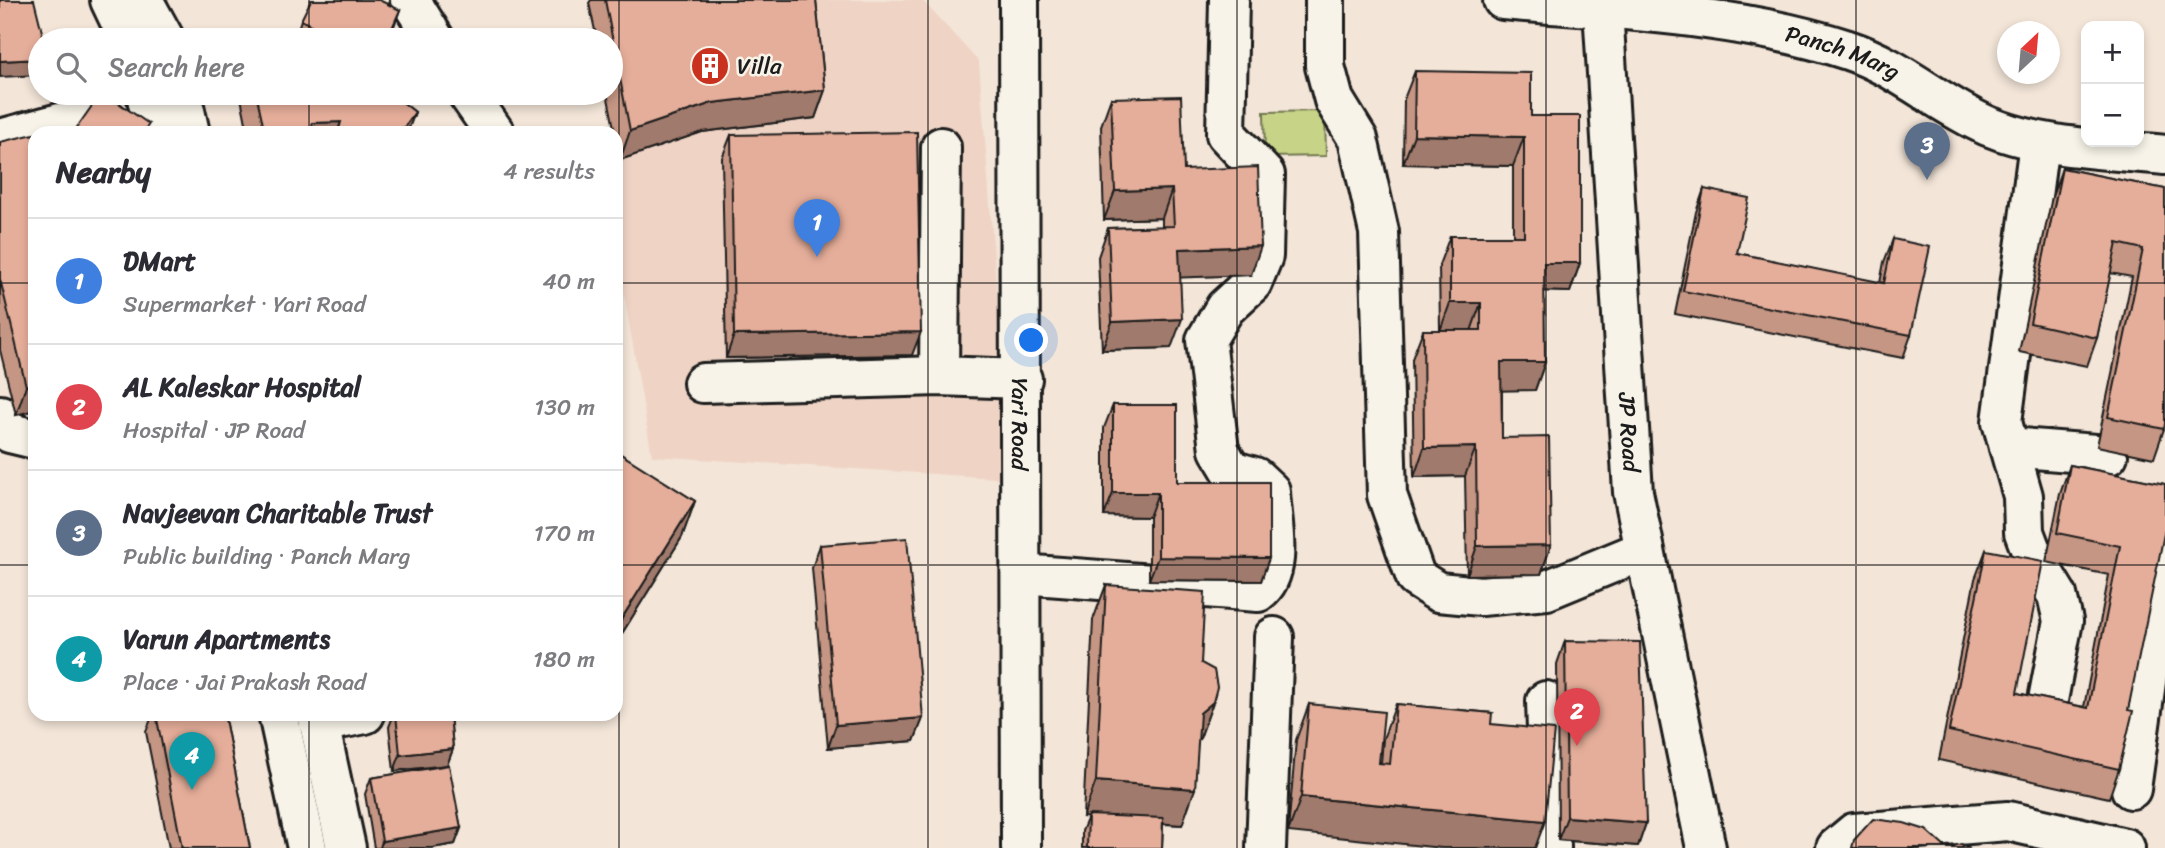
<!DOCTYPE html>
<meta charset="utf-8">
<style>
:root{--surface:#fff;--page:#f7f7f7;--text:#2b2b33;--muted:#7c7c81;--line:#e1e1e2;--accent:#b45309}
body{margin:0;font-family:Sriracha,sans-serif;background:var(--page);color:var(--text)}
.controls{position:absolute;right:21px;top:21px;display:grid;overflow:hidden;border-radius:14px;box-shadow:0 4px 10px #0003}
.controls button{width:63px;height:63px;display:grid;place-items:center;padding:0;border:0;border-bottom:2px solid var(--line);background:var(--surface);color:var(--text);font:35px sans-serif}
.compass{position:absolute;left:1997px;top:21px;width:63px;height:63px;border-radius:50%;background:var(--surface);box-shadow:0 4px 10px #0003;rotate:26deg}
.you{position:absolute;left:1032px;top:341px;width:24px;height:24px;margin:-18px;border:5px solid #fff;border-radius:50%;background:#1a73e8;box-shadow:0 0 0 10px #1a73e833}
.badge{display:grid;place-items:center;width:46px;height:46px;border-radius:50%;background:var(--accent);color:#fff;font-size:23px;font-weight:700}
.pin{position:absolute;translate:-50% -58px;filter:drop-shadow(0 2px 4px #0008)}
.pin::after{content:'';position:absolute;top:37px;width:24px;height:21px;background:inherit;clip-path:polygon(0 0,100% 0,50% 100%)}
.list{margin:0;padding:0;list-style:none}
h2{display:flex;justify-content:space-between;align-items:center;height:91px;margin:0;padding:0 28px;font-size:30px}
h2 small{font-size:23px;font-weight:400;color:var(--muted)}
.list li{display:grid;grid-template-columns:46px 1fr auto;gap:21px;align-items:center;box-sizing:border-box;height:126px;padding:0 28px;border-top:2px solid var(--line)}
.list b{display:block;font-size:26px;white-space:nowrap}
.list p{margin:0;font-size:23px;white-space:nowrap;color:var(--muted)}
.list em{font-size:23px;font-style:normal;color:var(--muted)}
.icon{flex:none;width:38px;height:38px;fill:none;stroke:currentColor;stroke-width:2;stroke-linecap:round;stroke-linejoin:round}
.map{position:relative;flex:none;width:2165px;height:848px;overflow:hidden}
.search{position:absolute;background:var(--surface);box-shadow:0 4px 10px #0003;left:28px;top:28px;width:595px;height:77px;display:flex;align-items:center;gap:18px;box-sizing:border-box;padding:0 24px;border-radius:38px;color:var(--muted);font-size:26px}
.panel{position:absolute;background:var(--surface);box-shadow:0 4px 10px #0003;left:28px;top:126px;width:595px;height:595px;border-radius:21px}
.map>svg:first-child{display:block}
.built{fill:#efd4c5}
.green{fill:#c7d386;stroke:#727851;stroke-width:2}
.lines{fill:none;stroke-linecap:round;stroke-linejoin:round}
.minor-casing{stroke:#1c1c1c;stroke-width:44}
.major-casing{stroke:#1c1c1c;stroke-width:44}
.minor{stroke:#f7f3e8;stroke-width:38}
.major{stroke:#f7f3e8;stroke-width:38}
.wall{fill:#c59684;stroke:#1c1c1c;stroke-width:2}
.shaded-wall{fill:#a07a6c;stroke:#1c1c1c;stroke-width:2}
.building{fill:#e5ae9a;stroke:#1c1c1c;stroke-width:2}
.grid{fill:none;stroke:#1c1c1c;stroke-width:2;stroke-opacity:0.55}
.labels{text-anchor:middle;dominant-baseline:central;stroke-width:5;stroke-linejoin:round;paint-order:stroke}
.street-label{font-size:23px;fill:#1c1c1c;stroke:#f7f3e8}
.poi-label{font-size:23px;fill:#1c1c1c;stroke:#f7f3e8;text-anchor:start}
</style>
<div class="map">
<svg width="2165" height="848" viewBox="0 0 2165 848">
<rect width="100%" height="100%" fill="#f3e5d8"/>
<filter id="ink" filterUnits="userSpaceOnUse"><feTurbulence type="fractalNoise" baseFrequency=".0143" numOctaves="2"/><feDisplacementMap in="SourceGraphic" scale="14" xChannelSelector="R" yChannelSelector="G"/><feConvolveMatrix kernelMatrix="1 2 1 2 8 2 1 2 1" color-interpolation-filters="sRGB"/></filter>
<g filter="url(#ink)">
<path class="built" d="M782,0H922L979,62L1011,479L652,456L616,247V139Z"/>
<path class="green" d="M1325,111L1326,156L1265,157L1264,112Z"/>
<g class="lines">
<defs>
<g id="minor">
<path d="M410,0L435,40"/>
<path id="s1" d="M1019,0L1021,848"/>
<path d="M1325,0V66L1334,100L1358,139L1379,232L1387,495L1416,578L1438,592L1481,596L1547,590L1644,550"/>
<path id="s2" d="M1503,0C1618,10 1738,14 1848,50C1900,67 1939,105 1988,126C2044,149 2106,149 2165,155"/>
<path id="s3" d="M1603,9L1633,492L1706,848"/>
<path d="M467,93L495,133"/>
<path d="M0,139L93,114L106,119L123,133"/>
<path d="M2039,143L2002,422L2009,447L2108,455"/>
<path d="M939,376L941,147"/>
<path d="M703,383L939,376L1022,379"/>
<path d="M0,415L10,433L35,439"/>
<path d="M2009,447L2023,496L2024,532L2033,556L2057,595L2063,621L2048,700"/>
<path d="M1021,574L1258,592C1285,572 1271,521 1270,491L1255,477L1231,470L1219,450L1206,340L1225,308L1252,283L1263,256L1265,175L1226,134L1229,0"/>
<path d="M1546,701L1551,848"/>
<path d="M319,723L365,714"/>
<path d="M2131,789L2165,546"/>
<path d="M1266,848L1274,637"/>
<path d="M1836,848L1854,833L2008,821L2125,848"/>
</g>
<g id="major">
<path d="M110,0L129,40"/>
<path d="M143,0L165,40"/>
<path d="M146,93L154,133"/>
<path d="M181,93L190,133"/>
<path d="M278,714L307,848"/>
<path d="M317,714L346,848"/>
</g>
</defs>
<use href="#minor" class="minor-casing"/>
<use href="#major" class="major-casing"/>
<use href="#minor" class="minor"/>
<use href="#major" class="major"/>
</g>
<g class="wall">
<path d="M591,0H816L825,90L815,118L702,132L620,160L616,141V133H615L607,93H611V40H597L589,3Z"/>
<path d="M400,10L389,40H294L301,20Z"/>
<path d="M1415,71L1531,116L1580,263L1570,292L1544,291L1545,362L1535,390H1502V438L1551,545L1541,574L1467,575L1465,476L1414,477L1412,359L1423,330H1440L1439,265L1450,236H1513V166L1403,164L1404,99Z"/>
<path d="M240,93H391L415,112L407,133H248Z"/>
<path d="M1111,98L1184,170L1251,275L1180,277L1171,348L1102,350L1098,257L1108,228L1162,227V218L1104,220L1101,126Z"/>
<path d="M731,135L912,355L726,358L722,158Z"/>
<path d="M0,142L35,410L16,415L0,350Z"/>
<path d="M2062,168L2165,189L2164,429L2154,458L2097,446L2132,277L2110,273L2097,338L2087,366L2019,352L2052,197Z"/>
<path d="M1704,189L1737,253L1880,283L1884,262L1893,239L1911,335L1903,358L1675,314L1696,212Z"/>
<path d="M1113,405L1177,482L1269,558L1261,581L1149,580V517L1104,516V428Z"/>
<path d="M616,451L695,501L682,537L616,643Z"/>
<path d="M2070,465L2165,484L2128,710L2119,769L2109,798L1939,760L1975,579L1986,550L2017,693L2084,707L2109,575L2046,562L2060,494Z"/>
<path d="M820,545L923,718L914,741L828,748L812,568Z"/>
<path d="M1106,585L1201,663L1213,702L1200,738L1198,740L1182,825L1163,824L1162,848H1082V831L1088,817H1083L1093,620Z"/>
<path d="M1565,641L1646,823L1638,846L1558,840L1557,664Z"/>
<path d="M1309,704L1379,763H1381L1383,739L1396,704L1492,713L1288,832L1296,740Z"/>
<path d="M153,714H224L250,848H169L146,732Z"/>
<path d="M394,714H450L453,749L447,765L461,828L455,844L432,848H374L365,794L371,778L445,766L394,771L389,727Z"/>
</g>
<g class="shaded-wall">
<path d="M40,59V75L0,77V61Z"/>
<path d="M825,90L815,118L702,132L620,160L630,131L712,103Z"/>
<path d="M415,112L407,133H400Z"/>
<path d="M341,122L337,133H308L312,123Z"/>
<path d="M1414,135L1524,137L1513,166L1403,164Z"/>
<path d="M1172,189L1162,218L1104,220L1115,191Z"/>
<path d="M1261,246L1251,275L1169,278L1179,249Z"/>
<path d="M1544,263H1580L1570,292L1534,291Z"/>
<path d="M1450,303H1481L1471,331H1440Z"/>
<path d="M1182,319L1171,348L1102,350L1112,322Z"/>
<path d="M921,332L912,355L726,358L734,335Z"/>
<path d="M1501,362H1545L1535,390L1491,391Z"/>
<path d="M35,384V410L16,415L26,386Z"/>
<path d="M1476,447L1465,476L1414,477L1424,448Z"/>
<path d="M1113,493H1158L1149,517L1104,516Z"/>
<path d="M695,501L682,537L616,643V635L622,618Z"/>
<path d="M1551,545L1541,574L1467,575L1477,546Z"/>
<path d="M1158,557L1269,558L1261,581L1149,580Z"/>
<path d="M1213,702L1200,738L1187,749L1200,713Z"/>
<path d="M923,718L914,741L828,748L836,725Z"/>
<path d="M453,749L447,765L394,771L400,755Z"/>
<path d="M1096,781L1195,789L1182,825L1083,817Z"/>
<path d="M1301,797L1545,821L1535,848H1442L1288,832Z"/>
<path d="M1567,817L1646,823L1638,846L1558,840Z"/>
<path d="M461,828L455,844L432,848H380L382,841Z"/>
</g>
<g class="building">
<path d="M0,0H34L44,40H40V59L0,61Z"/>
<path d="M311,0H379L400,10L387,40H336L337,39L301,20Z"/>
<path d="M605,0H816L825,90L712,103L630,131Z"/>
<path d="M1415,71L1531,73V116H1580V263H1544L1545,362H1501L1502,438L1549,437L1551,545L1477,546L1476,447L1424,448L1423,330H1481V303H1450V236H1524V137L1414,135Z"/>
<path d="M101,93H104L149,124L143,133H73Z"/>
<path d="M256,93H391L415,112L400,133H338L341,122L312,123L314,133H265Z"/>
<path d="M1181,96L1184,170L1258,167L1261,246L1179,249L1182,319L1112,322L1108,228L1174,226L1172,189L1115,191L1111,98Z"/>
<path d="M917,132L921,332L734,335L731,135Z"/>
<path d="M34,134L35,140V384L26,386L0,279V142Z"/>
<path d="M2062,168L2165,189V424L2164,429L2108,417L2143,249L2117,243L2097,338L2030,323Z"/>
<path d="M1704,189L1749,198L1737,253L1884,283L1893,239L1930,247L1911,335L1683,291Z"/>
<path d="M1113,405H1177V482H1269V558L1158,557V493H1113Z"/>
<path d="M616,451L695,501L622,618L616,614Z"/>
<path d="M2070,465L2165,484V529L2128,710L2133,711L2119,769L1949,731L1986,550L2043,561L2017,693L2088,708L2120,546L2057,533Z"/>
<path d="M907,538L923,718L836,725L820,545Z"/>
<path d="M1106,585L1205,592L1201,663L1214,670L1217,687L1213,702L1200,713L1195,789L1096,781Z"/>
<path d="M1565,641L1640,642L1646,823L1567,817Z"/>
<path d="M1309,704L1384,712L1379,763L1390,764L1396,704L1492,713L1491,724L1554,730L1545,821L1301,797Z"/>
<path d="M156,714H224L250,848H182Z"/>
<path d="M396,714H450L453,749L400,755Z"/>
<path d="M449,765L461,828L382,841L371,778Z"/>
<path d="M1088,815L1163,818L1162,848H1087Z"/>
<path d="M1873,819L1904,823L1926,830L1946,848H1852L1854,840Z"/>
<path d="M1961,844L1970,848H1946Z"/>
</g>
</g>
<path class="grid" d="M309,0V40M619,0V848M928,0V848M1237,0V848M1546,0V848M1856,0V848M309,93V133M0,283H35M616,283H2165M0,565H35M616,565H2165M309,714V848"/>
<defs>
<symbol id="building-disc" viewBox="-11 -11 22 22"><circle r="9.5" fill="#c8321e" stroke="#f7f3e8"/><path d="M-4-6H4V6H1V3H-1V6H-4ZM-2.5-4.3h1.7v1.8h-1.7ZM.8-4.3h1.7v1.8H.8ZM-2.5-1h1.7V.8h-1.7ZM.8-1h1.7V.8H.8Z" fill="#fff"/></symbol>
</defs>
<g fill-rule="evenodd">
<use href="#building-disc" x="688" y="44" width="44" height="44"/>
</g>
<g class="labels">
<g class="street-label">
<text stroke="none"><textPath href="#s2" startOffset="345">Panch Marg</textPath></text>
<text stroke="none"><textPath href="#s1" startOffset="424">Yari Road</textPath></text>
<text stroke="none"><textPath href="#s3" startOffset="424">JP Road</textPath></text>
</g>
<g class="poi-label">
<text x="737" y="66">Villa</text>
</g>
</g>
</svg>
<div class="controls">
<button>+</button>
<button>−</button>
</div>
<svg class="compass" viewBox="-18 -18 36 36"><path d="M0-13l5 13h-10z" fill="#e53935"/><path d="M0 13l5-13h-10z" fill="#7c7c81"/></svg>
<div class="you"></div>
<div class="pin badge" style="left:817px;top:257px;background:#3f7fe0">1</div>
<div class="pin badge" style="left:1577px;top:746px;background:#e0444e">2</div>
<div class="pin badge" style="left:1927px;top:180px;background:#5c6f8a">3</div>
<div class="pin badge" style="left:192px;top:790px;background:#0f9aa8">4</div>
<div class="search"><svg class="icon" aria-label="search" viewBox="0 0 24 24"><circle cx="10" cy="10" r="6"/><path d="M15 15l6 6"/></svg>Search here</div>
<section class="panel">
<h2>Nearby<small>4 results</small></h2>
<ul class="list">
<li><span class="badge" style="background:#3f7fe0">1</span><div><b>DMart</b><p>Supermarket · Yari Road</p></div><em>40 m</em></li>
<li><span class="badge" style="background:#e0444e">2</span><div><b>AL Kaleskar Hospital</b><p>Hospital · JP Road</p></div><em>130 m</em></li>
<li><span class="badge" style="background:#5c6f8a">3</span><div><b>Navjeevan Charitable Trust</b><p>Public building · Panch Marg</p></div><em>170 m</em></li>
<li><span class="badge" style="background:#0f9aa8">4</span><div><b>Varun Apartments</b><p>Place · Jai Prakash Road</p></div><em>180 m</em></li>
</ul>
</section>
</div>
